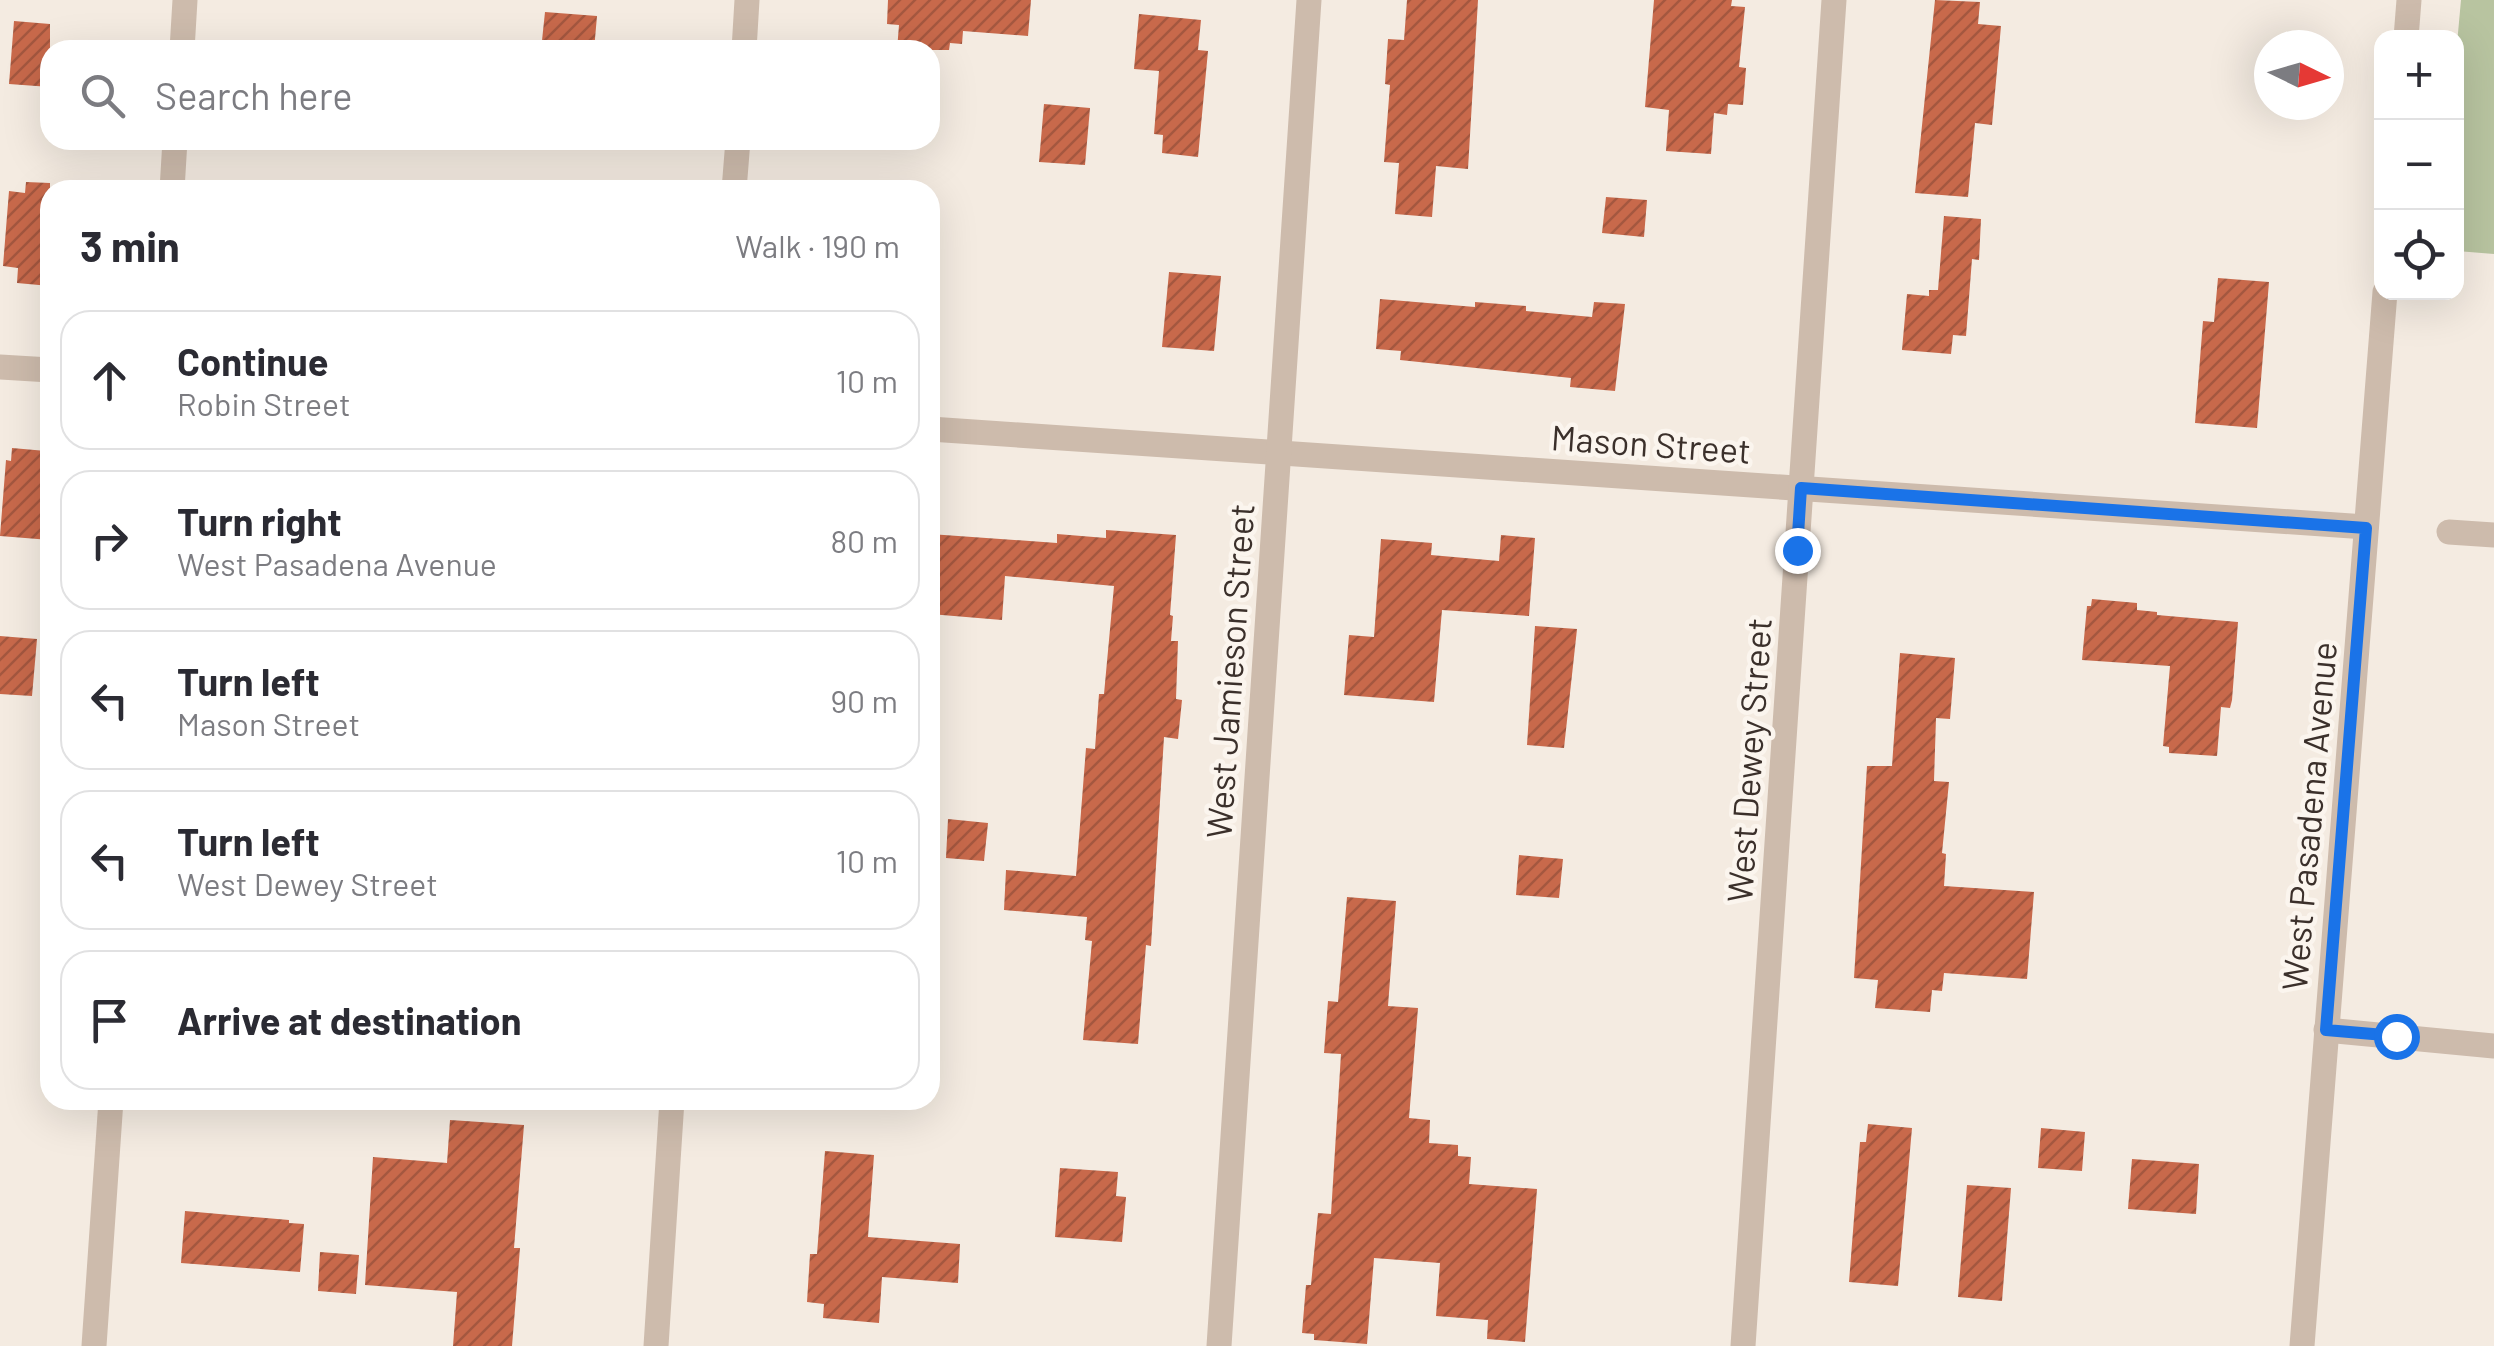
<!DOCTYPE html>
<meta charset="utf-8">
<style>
:root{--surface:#fff;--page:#f2f2f3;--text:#2b2b33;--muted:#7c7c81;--line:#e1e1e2}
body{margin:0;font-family:Barlow,sans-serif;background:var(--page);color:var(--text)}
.controls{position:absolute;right:30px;top:30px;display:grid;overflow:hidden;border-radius:20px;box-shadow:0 10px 40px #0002}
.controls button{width:90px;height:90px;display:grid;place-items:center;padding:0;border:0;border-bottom:2px solid var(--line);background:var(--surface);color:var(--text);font:50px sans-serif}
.compass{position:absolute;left:2254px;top:30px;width:90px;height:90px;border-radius:50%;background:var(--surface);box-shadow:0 10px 40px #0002;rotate:95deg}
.stop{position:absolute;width:30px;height:30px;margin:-22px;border:8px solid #1a73e8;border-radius:50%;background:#fff}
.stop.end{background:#1a73e8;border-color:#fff;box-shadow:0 2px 10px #0008}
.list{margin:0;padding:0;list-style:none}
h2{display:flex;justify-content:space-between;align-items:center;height:130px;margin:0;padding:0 40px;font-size:42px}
h2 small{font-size:32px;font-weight:400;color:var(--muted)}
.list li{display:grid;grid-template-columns:65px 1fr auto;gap:30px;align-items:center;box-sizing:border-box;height:140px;margin:0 20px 20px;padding:0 20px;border:2px solid var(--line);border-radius:30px}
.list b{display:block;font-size:38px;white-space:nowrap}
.list p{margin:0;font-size:32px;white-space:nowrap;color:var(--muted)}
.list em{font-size:32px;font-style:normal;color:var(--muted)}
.icon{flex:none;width:55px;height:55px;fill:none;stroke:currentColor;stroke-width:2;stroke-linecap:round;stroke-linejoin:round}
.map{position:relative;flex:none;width:2494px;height:1346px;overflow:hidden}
.search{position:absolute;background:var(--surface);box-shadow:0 10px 40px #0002;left:40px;top:40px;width:900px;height:110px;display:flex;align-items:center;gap:25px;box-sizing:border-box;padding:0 35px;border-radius:30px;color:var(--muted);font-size:38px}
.panel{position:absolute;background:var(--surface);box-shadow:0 10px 40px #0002;left:40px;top:180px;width:900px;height:930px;border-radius:30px}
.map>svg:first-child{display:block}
.green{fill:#b8c4a0}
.building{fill:url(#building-hatch)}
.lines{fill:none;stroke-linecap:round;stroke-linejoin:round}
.minor{stroke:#cdbbac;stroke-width:25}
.tertiary{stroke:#cdbbac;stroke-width:25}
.route{stroke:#1a73e8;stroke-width:12}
.labels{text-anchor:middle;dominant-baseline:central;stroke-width:9;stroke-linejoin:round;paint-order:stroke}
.street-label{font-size:35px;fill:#3b302b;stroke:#fbf5ee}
</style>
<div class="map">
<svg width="2494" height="1346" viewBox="0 0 2494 1346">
<defs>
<pattern id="building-hatch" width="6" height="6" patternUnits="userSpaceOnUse" patternTransform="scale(2.5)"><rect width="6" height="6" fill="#c8694b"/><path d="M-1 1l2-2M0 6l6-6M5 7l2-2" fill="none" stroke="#a4573f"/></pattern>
</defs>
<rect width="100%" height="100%" fill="#f4ebe1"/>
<path class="green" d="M2461,0H2494V254L2457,251L2456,55Z"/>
<g class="building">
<path d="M888,0H1031L1028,36L963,31L962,44L950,43L949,50H897L899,25L887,24Z"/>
<path d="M1407,0H1478L1468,169L1436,166L1432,217L1395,214L1399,163L1384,162L1390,85L1385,84L1388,39L1404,40Z"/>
<path d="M1654,0H1732L1731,6L1745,7L1739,67L1746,68L1743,105L1728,104L1727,115L1714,113L1711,154L1666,151L1669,110L1645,107Z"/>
<path d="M1935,0L1980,2L1978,24L2001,26L1992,125L1975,123L1968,197L1915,193Z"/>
<path d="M545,12L597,16L594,50H541Z"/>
<path d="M1139,14L1201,20L1198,50L1208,51L1198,157L1162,153L1163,135L1154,134L1159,71L1134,69Z"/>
<path d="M14,21L50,24V87L9,84Z"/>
<path d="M1044,104L1090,108L1085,165L1039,162Z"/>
<path d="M26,182L50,183V286L17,283L18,268L3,266L9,191L25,193Z"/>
<path d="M1606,197L1647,200L1644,237L1602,233Z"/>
<path d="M1944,216L1981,219L1979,260L1972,259L1966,336L1953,335L1951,354L1902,350L1907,294L1929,296V290H1938Z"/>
<path d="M1169,272L1221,276L1214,351L1162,347Z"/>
<path d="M2218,278L2269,282L2257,428L2195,423L2203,321L2214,322Z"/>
<path d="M1380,299L1475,307V302L1526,306V311L1592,317L1594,302L1625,304L1615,391L1570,387L1571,378L1400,360L1401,351L1376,349Z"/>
<path d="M12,448L46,451L44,464H50V540L0,536L6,460L11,461Z"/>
<path d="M1106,530L1176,535L1170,615L1173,616L1171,641H1178L1176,699L1182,700L1178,739L1164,737L1151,946L1146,945L1138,1044L1083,1040L1092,941L1085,940L1087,917L1004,910L1006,870L1076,876L1086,748L1095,749L1099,694H1104L1114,586L1005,576L1002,620L930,614V534L1057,543V534L1106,538Z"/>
<path d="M1501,535L1535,538L1529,616L1442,610L1434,702L1344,695L1349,635L1374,637L1381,539L1432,543L1431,555L1499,561Z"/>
<path d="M2092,599L2137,603V610L2157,612V615L2238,622L2232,700L2230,708L2221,707L2217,756L2169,753V747L2163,746L2170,666L2082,660L2087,606H2091Z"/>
<path d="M1535,626L1577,629L1564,748L1527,745Z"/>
<path d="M0,636L37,639L32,696L0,694Z"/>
<path d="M1900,653L1955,658L1950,719L1936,718L1934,781L1949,782L1942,853L1946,854L1944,886L2034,892L2027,979L1944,973L1942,991L1932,990L1930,1012L1875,1008L1878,980L1854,978L1867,766H1892Z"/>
<path d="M948,819L988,823L984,861L946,858Z"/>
<path d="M1519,855L1563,859L1559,898L1516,895Z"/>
<path d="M1347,897L1396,901L1388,1006L1418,1008L1409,1118L1430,1120L1429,1143L1458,1145V1156L1471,1157L1469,1184L1537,1189L1525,1342L1487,1339L1488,1320L1436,1316L1440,1263L1374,1258L1367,1344L1314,1340V1334L1302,1333L1306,1285H1311L1318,1213L1331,1214L1341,1054L1324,1053L1328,1001L1338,1002Z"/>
<path d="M450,1120L524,1125L514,1248H520L512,1346H453L457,1292L365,1285L373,1157L447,1163Z"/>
<path d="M1868,1124L1912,1128L1898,1286L1849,1282L1860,1142H1866Z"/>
<path d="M2041,1128L2085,1132L2082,1171L2038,1168Z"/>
<path d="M825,1151L874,1155L868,1237L960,1244L958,1283L882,1277L879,1323L823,1318L824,1304L807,1302L810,1254H817Z"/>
<path d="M2132,1159L2199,1164L2196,1214L2128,1209Z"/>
<path d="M1060,1168L1118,1172L1116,1196L1126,1197L1122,1242L1055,1237Z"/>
<path d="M1967,1185L2011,1188L2002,1301L1958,1297Z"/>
<path d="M185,1211L289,1220V1223L304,1224L300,1272L181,1263Z"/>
<path d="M320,1252L359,1255L356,1294L318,1291Z"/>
</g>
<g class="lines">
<g class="minor">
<path d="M182,50L185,0"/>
<path d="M744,50L747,0"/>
<path d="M172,190L175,140"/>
<path d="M734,190L738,140"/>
<path d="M0,367L50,370"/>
<path d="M930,429L2366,527"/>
<path d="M2449,532L2494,535"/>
<path d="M2326,1030L2494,1046"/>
<path d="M94,1346L111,1100"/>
<path d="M656,1346L672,1100"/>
<path d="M1219,1346L1309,0"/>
<path d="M1743,1346L1834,0"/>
</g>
<g class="tertiary">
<path d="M2406,38L2409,0"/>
<path d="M2302,1346L2385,292"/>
</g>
</g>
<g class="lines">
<path class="route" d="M1797,550L1801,488L2366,528L2326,1030L2396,1036"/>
</g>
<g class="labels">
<g class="street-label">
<text transform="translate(1651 443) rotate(4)">Mason Street</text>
<text transform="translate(1229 671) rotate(-86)">West Jamieson Street</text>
<text transform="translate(1748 760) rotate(-86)">West Dewey Street</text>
<text transform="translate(2308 816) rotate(-85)">West Pasadena Avenue</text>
</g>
</g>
</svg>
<div class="controls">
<button>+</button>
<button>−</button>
<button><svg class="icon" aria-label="locate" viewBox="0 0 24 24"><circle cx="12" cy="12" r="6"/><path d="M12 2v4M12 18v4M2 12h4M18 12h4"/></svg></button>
</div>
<svg class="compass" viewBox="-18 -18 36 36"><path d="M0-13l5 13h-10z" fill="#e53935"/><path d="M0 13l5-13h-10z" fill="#7c7c81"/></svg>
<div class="stop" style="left:2396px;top:1036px"></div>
<div class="stop end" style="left:1797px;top:550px"></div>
<div class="search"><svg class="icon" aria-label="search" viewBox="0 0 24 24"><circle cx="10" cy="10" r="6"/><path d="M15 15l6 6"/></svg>Search here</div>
<section class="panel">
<h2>3 min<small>Walk · 190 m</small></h2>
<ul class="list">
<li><svg class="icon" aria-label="ahead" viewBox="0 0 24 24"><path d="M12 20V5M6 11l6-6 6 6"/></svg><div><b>Continue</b><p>Robin Street</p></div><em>10 m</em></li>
<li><svg class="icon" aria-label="right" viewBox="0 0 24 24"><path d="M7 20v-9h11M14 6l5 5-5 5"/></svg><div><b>Turn right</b><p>West Pasadena Avenue</p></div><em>80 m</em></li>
<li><svg class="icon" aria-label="left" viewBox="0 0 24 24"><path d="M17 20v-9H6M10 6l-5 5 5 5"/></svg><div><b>Turn left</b><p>Mason Street</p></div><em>90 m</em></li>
<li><svg class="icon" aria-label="left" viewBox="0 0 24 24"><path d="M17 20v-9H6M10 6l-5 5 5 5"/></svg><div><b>Turn left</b><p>West Dewey Street</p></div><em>10 m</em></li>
<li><svg class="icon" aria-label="arrive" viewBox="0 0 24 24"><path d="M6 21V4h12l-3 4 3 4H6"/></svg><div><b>Arrive at destination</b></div></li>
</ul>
</section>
</div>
